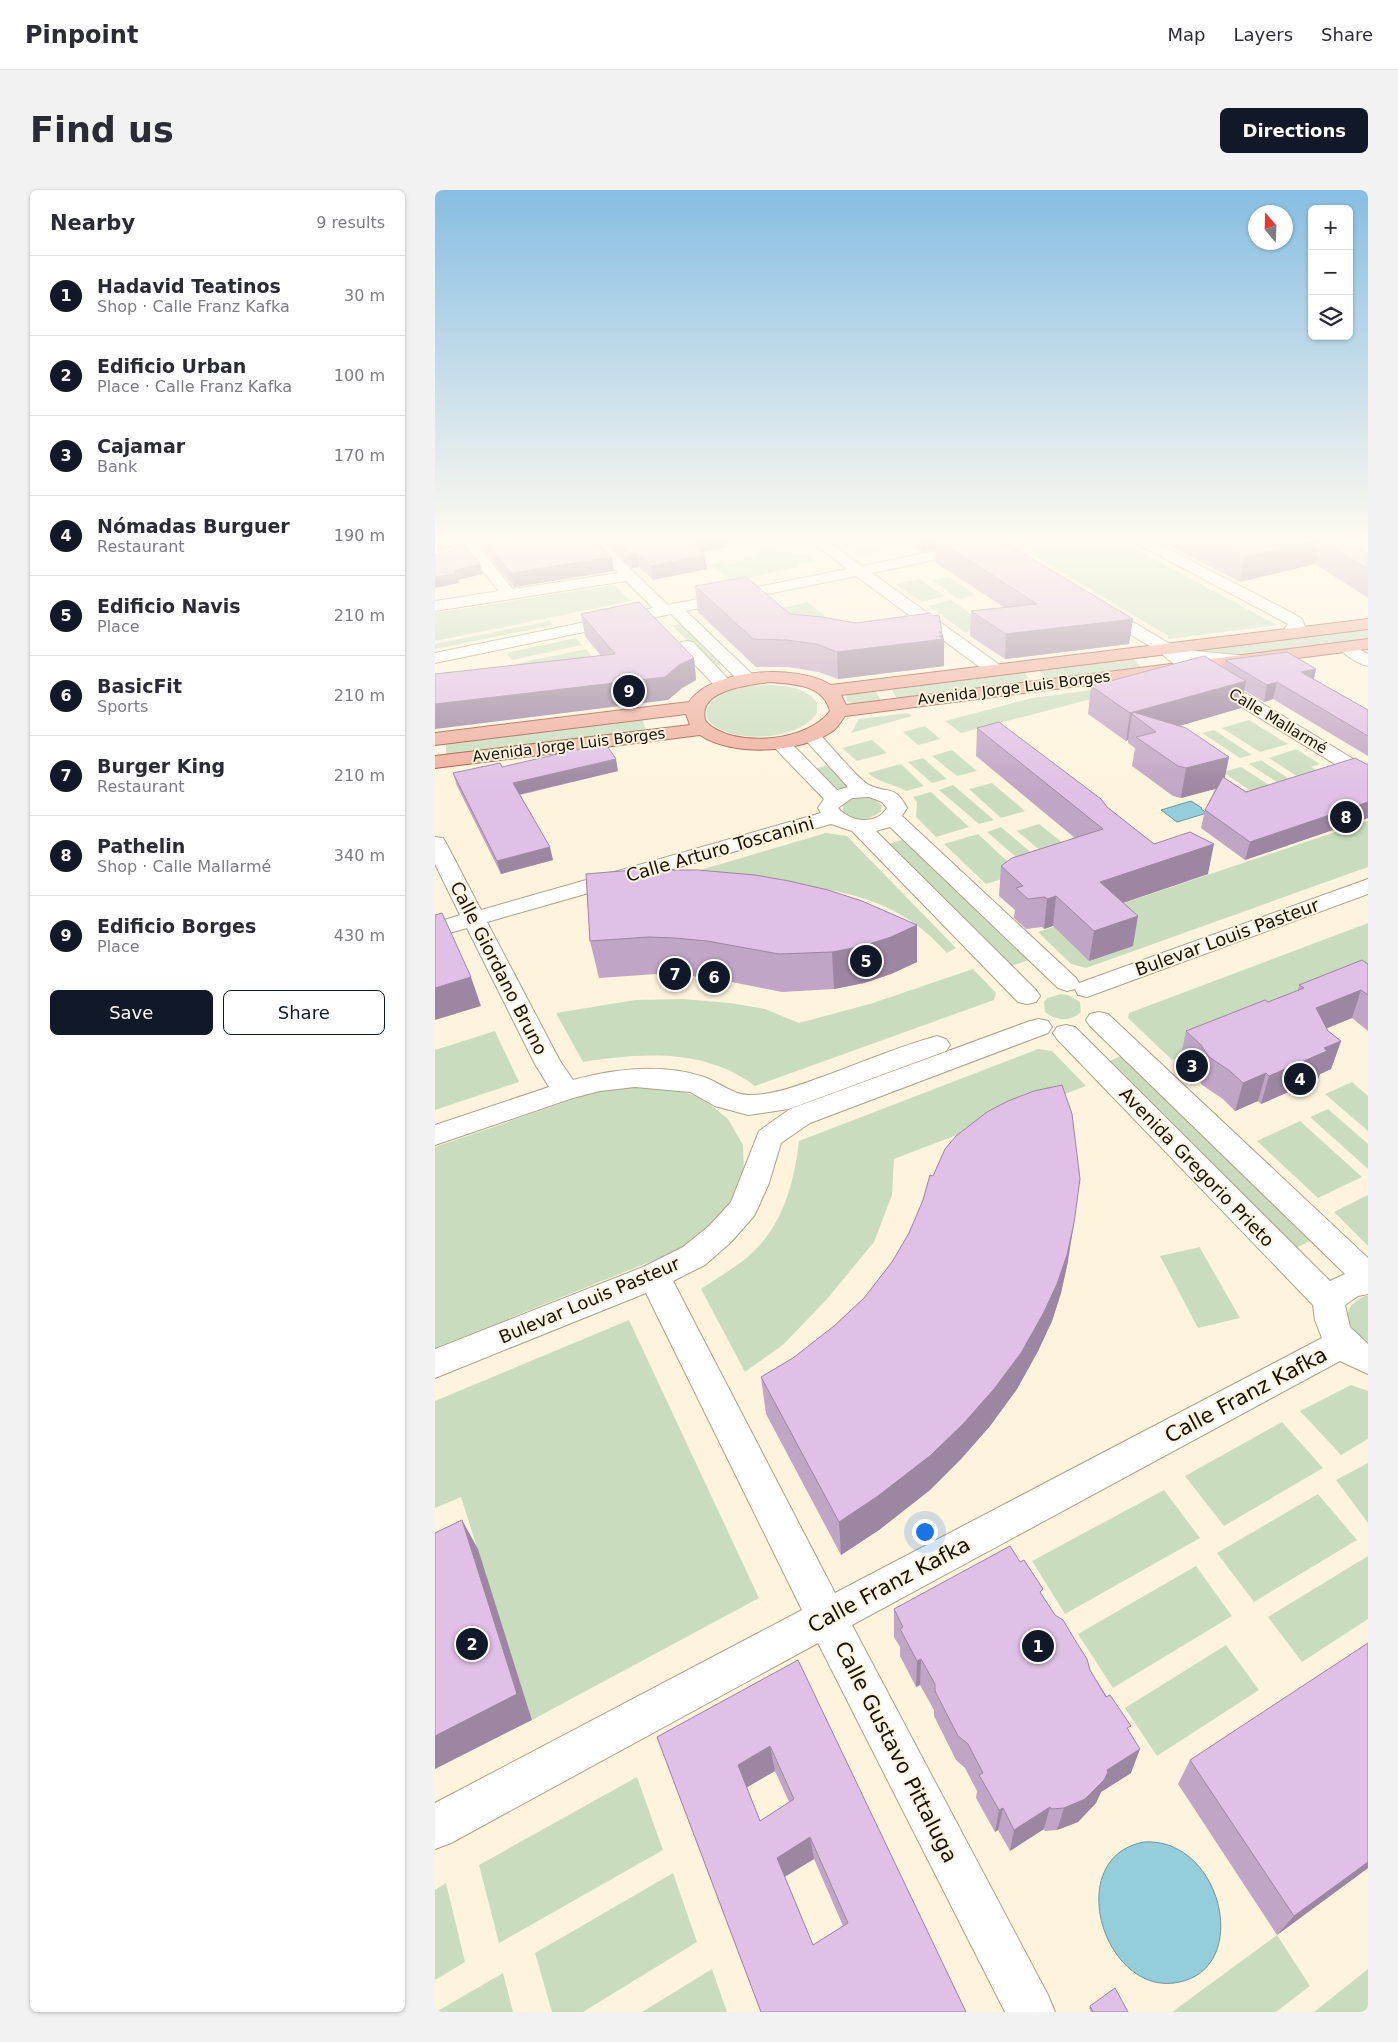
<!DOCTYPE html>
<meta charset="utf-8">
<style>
:root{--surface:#fff;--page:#f2f2f3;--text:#2b2b33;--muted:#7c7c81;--line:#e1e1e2;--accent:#111827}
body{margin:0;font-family:"DejaVu Sans",sans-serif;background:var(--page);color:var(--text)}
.controls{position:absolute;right:15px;top:15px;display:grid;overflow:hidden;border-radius:8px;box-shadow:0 1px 4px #0004}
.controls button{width:45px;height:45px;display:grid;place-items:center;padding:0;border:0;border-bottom:1px solid var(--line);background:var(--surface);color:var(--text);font:25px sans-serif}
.compass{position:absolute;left:813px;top:15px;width:45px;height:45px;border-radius:50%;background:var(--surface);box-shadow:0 1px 4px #0004;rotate:341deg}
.you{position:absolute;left:489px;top:1341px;width:18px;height:18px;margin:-12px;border:4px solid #fff;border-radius:50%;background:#1a73e8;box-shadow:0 0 0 8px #1a73e833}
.badge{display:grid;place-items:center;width:32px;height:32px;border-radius:50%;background:var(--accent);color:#fff;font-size:16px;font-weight:700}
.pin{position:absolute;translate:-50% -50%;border:2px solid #fff;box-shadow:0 1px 5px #0006}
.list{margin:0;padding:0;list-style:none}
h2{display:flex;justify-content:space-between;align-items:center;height:65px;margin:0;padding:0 20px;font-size:21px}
h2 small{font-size:16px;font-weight:400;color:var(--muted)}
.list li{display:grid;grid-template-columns:32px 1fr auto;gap:15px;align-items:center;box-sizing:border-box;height:80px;padding:0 20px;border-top:1px solid var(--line)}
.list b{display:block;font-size:19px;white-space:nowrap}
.list p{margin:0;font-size:16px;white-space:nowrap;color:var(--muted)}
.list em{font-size:16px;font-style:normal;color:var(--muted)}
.actions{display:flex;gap:10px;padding:15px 20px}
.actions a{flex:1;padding:11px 0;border:1px solid var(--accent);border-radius:8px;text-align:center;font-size:18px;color:var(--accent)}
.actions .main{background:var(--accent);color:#fff}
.icon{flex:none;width:28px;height:28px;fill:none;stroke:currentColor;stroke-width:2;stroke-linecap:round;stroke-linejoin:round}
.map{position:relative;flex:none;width:933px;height:1822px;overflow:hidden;border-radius:8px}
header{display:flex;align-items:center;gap:30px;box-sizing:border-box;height:70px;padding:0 25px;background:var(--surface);border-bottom:1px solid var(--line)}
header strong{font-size:24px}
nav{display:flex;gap:28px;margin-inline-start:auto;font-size:18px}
.intro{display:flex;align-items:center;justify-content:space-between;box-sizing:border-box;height:120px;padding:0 30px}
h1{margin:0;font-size:35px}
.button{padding:12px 22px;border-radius:8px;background:var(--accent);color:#fff;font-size:18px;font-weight:700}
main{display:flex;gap:30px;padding:0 30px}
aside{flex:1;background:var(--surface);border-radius:8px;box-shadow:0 1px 4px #0004}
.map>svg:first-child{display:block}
.green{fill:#c9ddbe}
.water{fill:#93ceda;stroke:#6e969b}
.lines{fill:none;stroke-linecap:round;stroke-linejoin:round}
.minor-casing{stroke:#ada186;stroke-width:2}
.major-casing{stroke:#9d5642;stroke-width:2}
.minor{fill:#fff;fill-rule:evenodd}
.major{fill:#efafa0;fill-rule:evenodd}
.wall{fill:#c1a5c6;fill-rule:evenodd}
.shaded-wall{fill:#9d86a1}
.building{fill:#e0c0e6;stroke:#9d86a1;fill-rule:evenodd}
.labels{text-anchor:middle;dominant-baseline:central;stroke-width:4;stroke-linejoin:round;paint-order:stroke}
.far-street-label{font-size:15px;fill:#161208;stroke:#fef4dd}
.street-label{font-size:18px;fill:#161208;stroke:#fef4dd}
.near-street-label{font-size:21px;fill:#161208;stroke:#fef4dd}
</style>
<header>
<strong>Pinpoint</strong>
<nav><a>Map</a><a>Layers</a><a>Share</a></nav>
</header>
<div class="intro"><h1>Find us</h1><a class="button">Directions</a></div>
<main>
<aside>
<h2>Nearby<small>9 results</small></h2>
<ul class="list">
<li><span class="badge">1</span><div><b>Hadavid Teatinos</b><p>Shop · Calle Franz Kafka</p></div><em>30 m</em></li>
<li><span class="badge">2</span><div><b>Edificio Urban</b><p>Place · Calle Franz Kafka</p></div><em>100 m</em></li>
<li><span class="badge">3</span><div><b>Cajamar</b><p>Bank</p></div><em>170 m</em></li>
<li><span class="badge">4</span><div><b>Nómadas Burguer</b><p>Restaurant</p></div><em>190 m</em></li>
<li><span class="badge">5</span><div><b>Edificio Navis</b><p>Place</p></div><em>210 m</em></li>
<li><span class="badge">6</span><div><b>BasicFit</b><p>Sports</p></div><em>210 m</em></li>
<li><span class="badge">7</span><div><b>Burger King</b><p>Restaurant</p></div><em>210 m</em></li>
<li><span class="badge">8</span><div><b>Pathelin</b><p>Shop · Calle Mallarmé</p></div><em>340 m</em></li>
<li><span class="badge">9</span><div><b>Edificio Borges</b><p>Place</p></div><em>430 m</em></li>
</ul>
<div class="actions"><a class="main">Save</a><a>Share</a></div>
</aside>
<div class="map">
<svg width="933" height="1822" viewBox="0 0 933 1822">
<rect width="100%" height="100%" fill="#fef4dd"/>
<g class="green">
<path d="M285,348H328L345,362L353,360L360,365L370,363L380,371L362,374L365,377L295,391L279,377L275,378L272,375L289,372L293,375L310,371L308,368L324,365L311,354L294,355Z"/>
<path d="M415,348H427L445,361L423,365L402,351Z"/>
<path d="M618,348H680L842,435L733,449V446L582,355Z"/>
<path d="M514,387L541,405L523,409L497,390Z"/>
<path d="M484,389L510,406L487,412L461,394Z"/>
<path d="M179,395L196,411L0,451V423Z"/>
<path d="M516,410L556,438L530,442L493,416Z"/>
<path d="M373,412L397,432L360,440L337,420Z"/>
<path d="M115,431L118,435L0,459V454Z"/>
<path d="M246,434L287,474L277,476L237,435Z"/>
<path d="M933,438V449L802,466L751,461Z"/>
<path d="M141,448L147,455L77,470L71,463Z"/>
<path d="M151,459L172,484L94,493L80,474Z"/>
<path d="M697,467L706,477L612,489L603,479Z"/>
<path d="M588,481L596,491L462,509L456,498Z"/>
<path d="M725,491L526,543L510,531L597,508Z"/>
<path d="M328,495C347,495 371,496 382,513V523C365,551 291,556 272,528V518C284,499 308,496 328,495Z"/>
<path d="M440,500L446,511L422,514L413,512L411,508L413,505Z"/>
<path d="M473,523L477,526L416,543L424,529Z"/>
<path d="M207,528L211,540L11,566V554Z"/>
<path d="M814,530L853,554L825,562L787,538Z"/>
<path d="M490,536L505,549L483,555L468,542Z"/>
<path d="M779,540L817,565L805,568L767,543Z"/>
<path d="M437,550L452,563L422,571L407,558Z"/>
<path d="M861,559L885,574L876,577L890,585L871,592L834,568Z"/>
<path d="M517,560L542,581L522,586L497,566Z"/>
<path d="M488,568L512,589L497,593L473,572Z"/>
<path d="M826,570L863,595L851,598L814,574Z"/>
<path d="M466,574L489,596L471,601C457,593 444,593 433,583Z"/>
<path d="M394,575L412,596L410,598H396L378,579Z"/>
<path d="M806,577L842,600L823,606L788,582Z"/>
<path d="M557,593L590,621L566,628L534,599Z"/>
<path d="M518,595L559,630L544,634L504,600Z"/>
<path d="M496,602L534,637L501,647L481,627L482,612L478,607Z"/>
<path d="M424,608L438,609L447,615L446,621C436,631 419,631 408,623V615L417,609Z"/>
<path d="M933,631V677L651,778L636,774L603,742Z"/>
<path d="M604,634L642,664L619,672L582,641Z"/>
<path d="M566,637L611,675L596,680L552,642Z"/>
<path d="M391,643L412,646L521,758L512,763C503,754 494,744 484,737C415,683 304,694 221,693Z"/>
<path d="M543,644L585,683L551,694L509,654Z"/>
<path d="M470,649L594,770L574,777L453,654Z"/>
<path d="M933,733V792L737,870L693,828L694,823Z"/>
<path d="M538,779L561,803L559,810L320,896C269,858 207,863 148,872L121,823L200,810L247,809L295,813L330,819L364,833L438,813Z"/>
<path d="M626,804L633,805L645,812L646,822C636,832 621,831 610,822L609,812L612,808Z"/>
<path d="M60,841L84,892L0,920V860Z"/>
<path d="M603,859L617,861L651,896L459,969L457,1005L439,1052L392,1109L349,1154L310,1182L266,1099C283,1087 302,1077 317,1063C349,1033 359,992 364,951Z"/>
<path d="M690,864L879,1049L857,1060L670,873Z"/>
<path d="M917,892L933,906V941L890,904Z"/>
<path d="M174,897H233L267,908L293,929L308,955L309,987L295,1020L247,1059L0,1158V957Z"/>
<path d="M893,919L933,954V979L875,927Z"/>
<path d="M865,931L927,987L883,1008L822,951Z"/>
<path d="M933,1005V1056L899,1022Z"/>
<path d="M765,1057V1058L805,1128L763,1138L725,1066Z"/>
<path d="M930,1106H933V1152C912,1139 902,1118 930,1106Z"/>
<path d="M194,1130L324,1408L97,1530L26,1307L0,1318V1211Z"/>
<path d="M916,1195L933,1201V1249L906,1265L865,1221Z"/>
<path d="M847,1232L888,1278L789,1336L750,1286Z"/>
<path d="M933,1273V1333L901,1290Z"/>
<path d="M729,1300L765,1348L630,1424L597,1371Z"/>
<path d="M883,1304L922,1350L819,1412L782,1363Z"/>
<path d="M933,1366V1429L867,1472L833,1427Z"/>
<path d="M761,1376L797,1426L678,1498L643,1444Z"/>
<path d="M791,1455L824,1500L722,1566L690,1518Z"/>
<path d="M202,1587L228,1660L64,1753L44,1675Z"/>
<path d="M238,1683L262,1752L148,1822H117L100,1763Z"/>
<path d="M11,1693L30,1772L0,1790V1700Z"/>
<path d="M842,1745L875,1796L841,1822H737Z"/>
<path d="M277,1779L292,1822H207Z"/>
<path d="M933,1779V1822H879Z"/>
<path d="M68,1783L78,1822H1Z"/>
</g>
<g class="water">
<path d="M756,611L767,618L766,619L772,623L742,632L726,620Z"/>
<path d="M709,1652C788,1647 819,1783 739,1793C667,1802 628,1667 709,1652Z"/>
</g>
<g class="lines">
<defs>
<g id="minor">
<path d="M64,348H95L93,351L88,352L46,360L78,399L183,383L149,348H164L233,415L412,379L372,348H388L427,376L563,348H591L589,351L584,352L437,383L566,476L569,480L566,484L560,485L554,484L421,386L251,421L318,485L321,489L318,493L312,494L306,493L236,424L0,473V463L218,418L191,391L0,421V411L64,401L32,362L0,368V360Z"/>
<path d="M695,348H713L859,424L867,429L870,437L861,447H849L847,443L853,434L697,351Z"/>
<path d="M665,414L671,416L737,455L761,461L812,466L815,470L812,474L806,475L756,470L933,578V592L926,590L748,481L724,462L659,422L657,419L659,416Z"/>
<path d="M252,451L258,452L295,491L298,495L295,499L289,500L283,499L246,460L244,456L246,452Z"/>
<path d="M911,452L933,464V476C923,474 909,465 903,457L905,453Z"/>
<path d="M375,539L382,541C391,551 425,591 434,595C452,604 460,594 472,618L467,626L641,788L644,793L933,689V704L652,807L643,805L640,799L632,801L623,798L455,637L441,641L601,800L605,806L601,812L592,814L583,812L417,641L396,634L52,732L125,871L138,890C179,879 227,873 269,887C284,892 298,905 314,905C340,905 364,895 387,887C425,873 463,857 502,846L511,849L515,855L511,861L354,919L313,925L280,916L255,902L200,897L165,901L138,908L0,955V935L114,897L100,874L32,738L0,747V733L25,725L0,674V647L8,648L11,653L46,720L386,623L383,618L389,609L335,553L338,549L345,547L352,549L402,600L413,597L366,545L368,541ZM434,607L447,612L452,618C441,636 415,632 403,618L417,608Z"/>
<path d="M664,822L673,824L933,1068V1104L923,1106L910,1115L915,1137L933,1154V1184L905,1171L417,1435L613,1805L620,1822H570L383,1453L16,1653L0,1659V1613L367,1420L211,1103L0,1188V1159L208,1077L248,1057L274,1036L296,1012L324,941L355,919L595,831L604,829L613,831L617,837L613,843L375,933L346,953L334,993L323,1018L319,1026L296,1052L270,1075L238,1091L400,1403L887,1148L880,1130L878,1115L622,849L618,843L622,837L631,835L640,837L895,1091L910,1084L655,836L651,830L655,824Z"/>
</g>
<path id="major" d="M933,429V439L406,505L411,515L933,449V459L410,526C406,531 403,537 398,541C366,563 297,567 265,545L0,578V566L255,535L251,524L0,555V543L254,512C277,478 362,474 396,495ZM335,492C359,494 388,494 395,521C373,552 298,559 271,532C259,500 315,495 335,492Z"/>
</defs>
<use href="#minor" class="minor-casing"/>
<use href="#major" class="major-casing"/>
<use href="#minor" class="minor"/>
<use href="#major" class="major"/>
</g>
<g class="wall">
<path d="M41,348H158L179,381L79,397L49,361L47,349L43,350Z"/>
<path d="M166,348H292V357L266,362L270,365L272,379L218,390L204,377L197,378Z"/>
<path d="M465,348H562L698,429L694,454L570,469L535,446L536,421L570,418L500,372L501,359L486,362Z"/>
<path d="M719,348H918L917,351L933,365V408L880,374L805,392Z"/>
<path d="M260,396L355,424L421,433L498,426L507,442L508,449H509V476L403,489L383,482L353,477H321L263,422Z"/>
<path d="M146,424L259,468L261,490L247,498L233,510L166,466L150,446Z"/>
<path d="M790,470L881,479L879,489L933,520V566L838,509L829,512L809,500L806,518L744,536L790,588L811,602L931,574H933V628L810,670L766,638L770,620L781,598L746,608L738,606L697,576L700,558L693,553V550L691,551L653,524L656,496L789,477Z"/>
<path d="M542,538L672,617L719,654L773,684L688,713L698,756L654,771L618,736L609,739L607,737L591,739L579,728L580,720L564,706L566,676L640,648L541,566Z"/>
<path d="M67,577L183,581L85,605L118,670L66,684L22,596L18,583Z"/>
<path d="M151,684L482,735V772L456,784L429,793L399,799L347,802L277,788L246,785L221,784L164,788L155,751Z"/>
<path d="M933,774V841L917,828L891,838L893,841L906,851L896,879L885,884L883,889L826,914L823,911L800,921L788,909L767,895L760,883L745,869L751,841L833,812L863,801L864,795Z"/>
<path d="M498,986L633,1071L626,1103L617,1131L603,1161L582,1199L555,1236L526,1269L495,1300L444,1340L406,1365L331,1224L326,1187L358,1168L399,1136L429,1108L457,1072L474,1043L488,1010Z"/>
<path d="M607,1405L694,1541L696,1583L666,1602L661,1613L643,1632L622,1640L610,1641L609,1639L575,1661L563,1640L560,1642L541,1608L542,1601L530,1578L521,1570L499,1526V1520L485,1495L481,1497L465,1466V1457L459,1447V1419Z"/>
<path d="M363,1470L531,1822H326L222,1547ZM340,1581L354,1612L325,1631L312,1597ZM379,1669L408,1736L378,1755L350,1687Z"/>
<path d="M755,1570L933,1678L842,1745L743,1594Z"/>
<path d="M655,1816L693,1822H656L654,1818Z"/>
</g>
<g class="shaded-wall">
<path d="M266,348H292V357L255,364L254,350Z"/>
<path d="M486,348H532L501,349V359L486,362Z"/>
<path d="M886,350L880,374L805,392L809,367Z"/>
<path d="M202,363L204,377L197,378L195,364Z"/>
<path d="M270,365L272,379L218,390L216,376Z"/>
<path d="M177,367L179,381L79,397L76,383Z"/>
<path d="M45,374L48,384L23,390L24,393L0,398V387L20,380Z"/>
<path d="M698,429L694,454L570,469L571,444Z"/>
<path d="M507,442V445H508V449H509V476L403,489L402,462Z"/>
<path d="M259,468L261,490L247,498L233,510L0,539V514L244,475Z"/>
<path d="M881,479L877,496L866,482Z"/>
<path d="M811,491L806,518L720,543L721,542L697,524L693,550L691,551L695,523Z"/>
<path d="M842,492L838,509L829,512L832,495Z"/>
<path d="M794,567L788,597L746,608L751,578Z"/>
<path d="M181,569L183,581L81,605L78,593Z"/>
<path d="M933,612V628L810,670L815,652Z"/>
<path d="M779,654L773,684L661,722L665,692Z"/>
<path d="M115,657L118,670L66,684L62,671Z"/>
<path d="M621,706L618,736L609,739L612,709Z"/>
<path d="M703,726L698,756L654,771L659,741Z"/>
<path d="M482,735V772L456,784L429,793L399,799L397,762Z"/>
<path d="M36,787L46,816L0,830V798Z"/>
<path d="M926,800L917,828L873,846L881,818Z"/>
<path d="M906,851L896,879L885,884L883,889L826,914L834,886L889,858Z"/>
<path d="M831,883L823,911L800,921L808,893Z"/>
<path d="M639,1033L633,1071L626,1103L617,1131L603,1161L582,1199L555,1236L526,1269L495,1300L444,1340L406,1365L404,1332Z"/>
<path d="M27,1330L43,1359L97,1530L0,1579V1546Z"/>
<path d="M486,1469L485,1495L481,1497L482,1471Z"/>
<path d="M335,1556L340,1581L309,1599L303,1575Z"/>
<path d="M705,1559L696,1583L666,1602L661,1613L643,1632L622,1640L629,1618L672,1580Z"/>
<path d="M615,1617L609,1639L575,1661L579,1640Z"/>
<path d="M568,1618L563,1640L560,1642L564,1620Z"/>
<path d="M375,1647L379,1669L347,1688L342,1668Z"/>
<path d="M933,1672V1678L842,1745L859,1726Z"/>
</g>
<g class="building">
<path d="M47,348H158L177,367L76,383Z"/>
<path d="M178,348H266L254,350L270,365L216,376L202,363L195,364Z"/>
<path d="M506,348H562L698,429L571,444L536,421L602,414L501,349Z"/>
<path d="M771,348H914L933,365V379L886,350L809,367Z"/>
<path d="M29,354L45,374L20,380L21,384L0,387V365L13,362Z"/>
<path d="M311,387L355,424L387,427L421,433L495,423L498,426L504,425L507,442H504L508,445L504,446L509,449L402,462L382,454L351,450L318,449L260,396Z"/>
<path d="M204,412L259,468L244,475L230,487L0,514V484L180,464L146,424Z"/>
<path d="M852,462L881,479L866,482L933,520V546L842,492L832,495L790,470Z"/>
<path d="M769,466L811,491L695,523L656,496Z"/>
<path d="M698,522L751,538L794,567L751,578L743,576L701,547L721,542L697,524Z"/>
<path d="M564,532L666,609L672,617L719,654L755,642L779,654L665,692L703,726L659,741L621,706L612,709L610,707L593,709L581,698L588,696L566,676L577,668L668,639L542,538Z"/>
<path d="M170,553L181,569L78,593L115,657L62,671L18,583L65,573L67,577Z"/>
<path d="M920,568L931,574H933V612L815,652L770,620L788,587L811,602Z"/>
<path d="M198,680H263L320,685L354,691L393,700L427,711L482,735L456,747L428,756L397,762L344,764L272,751L240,748L214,747L155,751L151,684Z"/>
<path d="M7,723L36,787L0,798V725Z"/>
<path d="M927,770L933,774V805L926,800L881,818L893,841L906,851L889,858L892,861L834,886L831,883L808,893L795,881L774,867L766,855L751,841L830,810L833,812L869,798L864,795Z"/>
<path d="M627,895L637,924L645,989L639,1033L632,1065L622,1094L608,1124L586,1163L559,1199L529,1233L496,1265L443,1306L404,1332L326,1187L358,1168L399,1136L429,1108L457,1072L474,1043L488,1010L495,985L498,986L510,959L521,946L552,922L573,911L599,901Z"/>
<path d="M27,1330L82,1504L0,1546V1343Z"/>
<path d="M575,1356L585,1372L589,1370L608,1399L605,1402L620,1425L628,1430L640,1450L652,1469L655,1480L671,1507L675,1505L696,1536L692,1538L705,1559L672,1580L673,1582L669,1590L650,1609L629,1618L616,1619L615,1617L579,1640L568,1618L564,1620L544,1585L548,1583L533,1554L523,1546L500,1501V1494L486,1469L482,1471L465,1439L468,1437L459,1419Z"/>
<path d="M933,1453V1672L859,1726L755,1570Z"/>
<path d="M363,1470L531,1822H326L222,1547ZM335,1556L359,1609L325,1631L303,1575ZM375,1647L413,1733L378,1755L342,1668Z"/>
<path d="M680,1798L693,1822H658L655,1816Z"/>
</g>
<linearGradient id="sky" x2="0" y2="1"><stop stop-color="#86bee2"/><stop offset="0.58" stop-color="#fffaf0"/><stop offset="1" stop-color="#fffaf0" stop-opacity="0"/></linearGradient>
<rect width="933" height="603" fill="url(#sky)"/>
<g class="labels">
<g class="far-street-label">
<text transform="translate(579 498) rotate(-7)">Avenida Jorge Luis Borges</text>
<text transform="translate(843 531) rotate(31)">Calle Mallarmé</text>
<text transform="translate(134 555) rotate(-7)">Avenida Jorge Luis Borges</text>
</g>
<g class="street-label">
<text transform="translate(285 659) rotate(-16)">Calle Arturo Toscanini</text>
<text transform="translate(792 747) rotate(-20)">Bulevar Louis Pasteur</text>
<text transform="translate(64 778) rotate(63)">Calle Giordano Bruno</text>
<text transform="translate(762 977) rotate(46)">Avenida Gregorio Prieto</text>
<text transform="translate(154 1110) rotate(-23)">Bulevar Louis Pasteur</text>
</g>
<g class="near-street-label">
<text transform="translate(811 1205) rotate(-28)">Calle Franz Kafka</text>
<text transform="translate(454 1395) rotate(-28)">Calle Franz Kafka</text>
<text transform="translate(461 1562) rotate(63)">Calle Gustavo Pittaluga</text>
</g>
</g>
</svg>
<div class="controls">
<button>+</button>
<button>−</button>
<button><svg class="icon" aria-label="layers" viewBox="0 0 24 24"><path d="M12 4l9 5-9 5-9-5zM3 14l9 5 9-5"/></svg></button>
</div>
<svg class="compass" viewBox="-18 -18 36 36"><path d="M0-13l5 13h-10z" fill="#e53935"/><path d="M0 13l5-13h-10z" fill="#7c7c81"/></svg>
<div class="you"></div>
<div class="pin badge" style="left:603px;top:1456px">1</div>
<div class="pin badge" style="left:37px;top:1454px">2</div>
<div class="pin badge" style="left:757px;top:876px">3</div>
<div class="pin badge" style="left:865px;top:889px">4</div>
<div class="pin badge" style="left:431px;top:771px">5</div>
<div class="pin badge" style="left:279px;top:787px">6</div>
<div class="pin badge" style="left:240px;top:784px">7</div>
<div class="pin badge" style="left:911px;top:627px">8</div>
<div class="pin badge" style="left:194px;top:501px">9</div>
</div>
</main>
